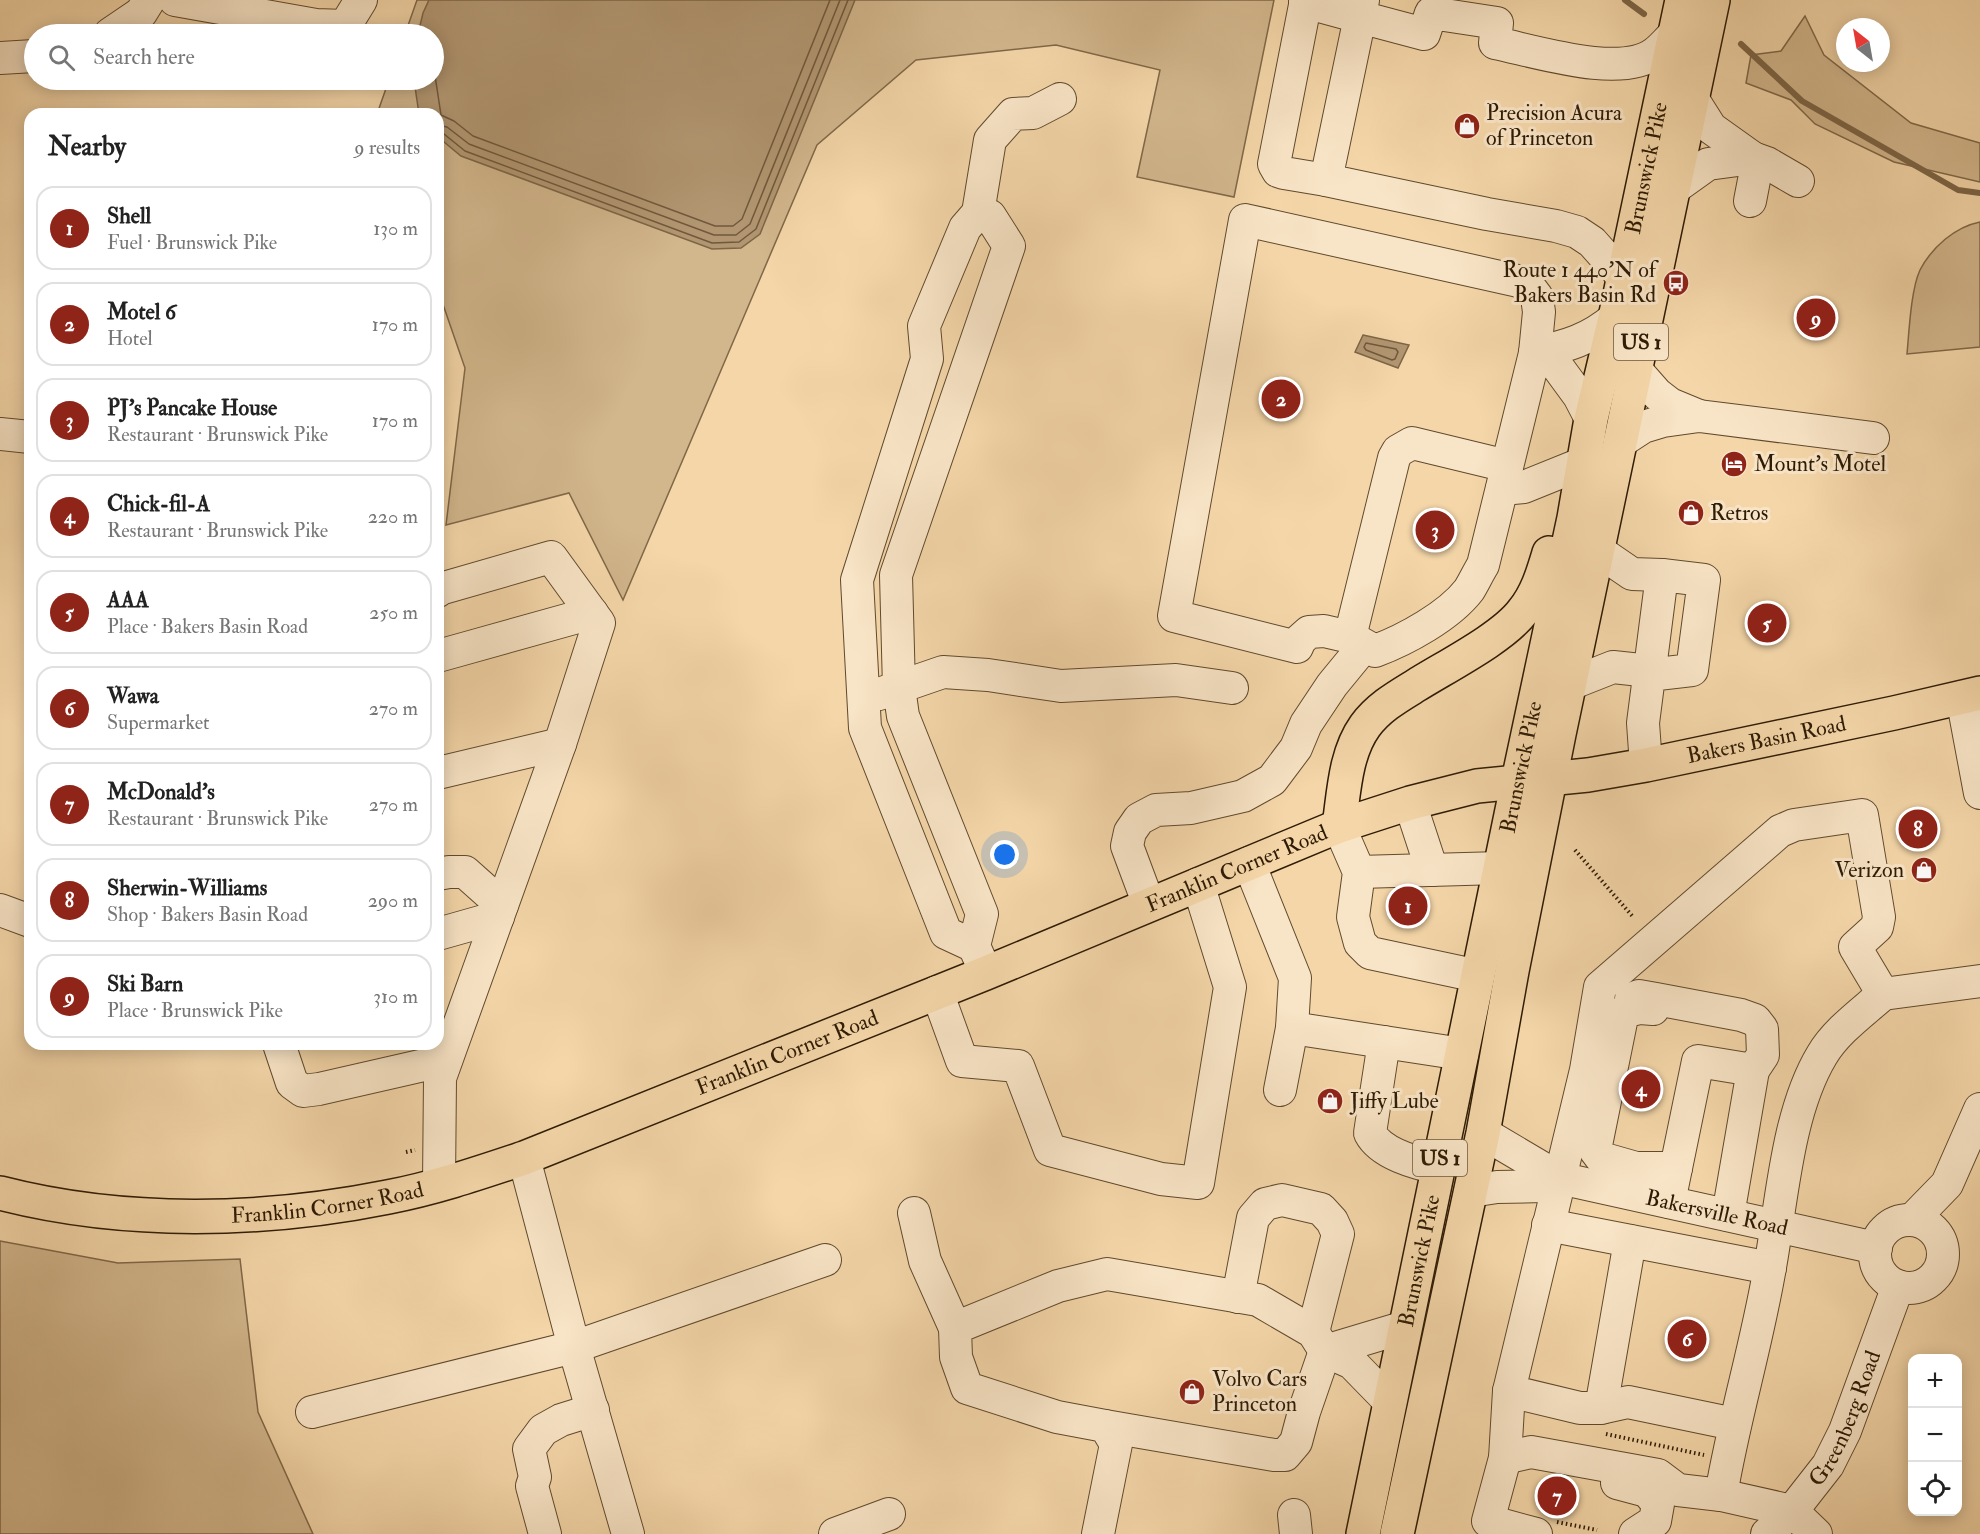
<!DOCTYPE html>
<meta charset="utf-8">
<style>
:root{--surface:#fff;--page:#f6f6f6;--text:#222;--muted:#767676;--line:#e0e0e0;--accent:#8f2418}
body{margin:0;font-family:"IM FELL Double Pica",serif;background:var(--page);color:var(--text)}
.controls{position:absolute;right:18px;bottom:18px;display:grid;overflow:hidden;border-radius:12px;box-shadow:0 3px 15px #0003}
.controls button{width:54px;height:54px;display:grid;place-items:center;padding:0;border:0;border-bottom:2px solid var(--line);background:var(--surface);color:var(--text);font:30px sans-serif}
.compass{position:absolute;left:1836px;top:18px;width:54px;height:54px;border-radius:50%;background:var(--surface);box-shadow:0 3px 15px #0003;rotate:329deg}
.you{position:absolute;left:1005px;top:855px;width:21px;height:21px;margin:-15px;border:4px solid #fff;border-radius:50%;background:#1a73e8;box-shadow:0 0 0 9px #1a73e833}
.badge{display:grid;place-items:center;width:39px;height:39px;border-radius:50%;background:var(--accent);color:#fff;font-size:20px;font-weight:700}
.pin{position:absolute;translate:-50% -50%;border:3px solid #fff;box-shadow:0 2px 6px #0006}
.list{margin:0;padding:0;list-style:none}
h2{display:flex;justify-content:space-between;align-items:center;height:78px;margin:0;padding:0 24px;font-size:26px}
h2 small{font-size:20px;font-weight:400;color:var(--muted)}
.list li{display:grid;grid-template-columns:39px 1fr auto;gap:18px;align-items:center;box-sizing:border-box;height:84px;margin:0 12px 12px;padding:0 12px;border:2px solid var(--line);border-radius:18px}
.list b{display:block;font-size:22px;white-space:nowrap}
.list p{margin:0;font-size:20px;white-space:nowrap;color:var(--muted)}
.list em{font-size:20px;font-style:normal;color:var(--muted)}
.icon{flex:none;width:33px;height:33px;fill:none;stroke:currentColor;stroke-width:2;stroke-linecap:round;stroke-linejoin:round}
.map{position:relative;flex:none;width:1980px;height:1534px;overflow:hidden}
.search{position:absolute;background:var(--surface);box-shadow:0 3px 15px #0003;left:24px;top:24px;width:420px;height:66px;display:flex;align-items:center;gap:15px;box-sizing:border-box;padding:0 21px;border-radius:33px;color:var(--muted);font-size:22px}
.panel{position:absolute;background:var(--surface);box-shadow:0 3px 15px #0003;left:24px;top:108px;width:420px;height:942px;border-radius:18px}
.map>svg:first-child{display:block}
.green{fill:#d2b68c;stroke:#806848;stroke-width:1.5}
.water{fill:#b19671;stroke:#7d6546;stroke-width:1.5}
.lines{fill:none;stroke-linecap:round;stroke-linejoin:round}
.shore{stroke:#70583b;stroke-width:1.5}
.stream{stroke:#7d6546;stroke-width:6}
.minor-casing{stroke:#604a2e;stroke-width:34}
.major-casing{stroke:#2e1b05;stroke-width:36}
.highway-casing{stroke:#2e1b05;stroke-width:36}
.path{stroke:#2e1b05;stroke-width:4;stroke-dasharray:1.5 3;stroke-linecap:butt}
.minor{stroke:#f8e4c6;stroke-width:32}
.major{stroke:#f4d6a8;stroke-width:33}
.highway{stroke:#f4d6a8;stroke-width:33}
.labels{text-anchor:middle;dominant-baseline:central;stroke-width:6;stroke-linejoin:round;paint-order:stroke}
.shield{fill:#f8e4c6;stroke:#6b573f;stroke-width:1.5}
.shield-label{font-size:21px;font-weight:bold;fill:#2e1b05}
.poi-label{font-size:22px;fill:#2e1b05;stroke:#f8e4c6;text-anchor:start}
.street-label{font-size:22px;fill:#2e1b05;stroke:#f8e4c6}
</style>
<div class="map">
<svg width="1980" height="1534" viewBox="0 0 1980 1534">
<rect width="100%" height="100%" fill="#f4d6a8"/>
<filter id="stains"><feTurbulence type="fractalNoise" baseFrequency=".00333" numOctaves="4"/><feColorMatrix values="0 0 0 0 .2 0 0 0 0 .09 0 0 0 0 .02 0 0 0 .5 -.17"/></filter>
<radialGradient id="worn" r=".72"><stop offset=".6" stop-color="#630" stop-opacity="0"/><stop offset="1" stop-color="#630" stop-opacity=".3"/></radialGradient>
<g class="green">
<path d="M417,0H1274L1234,197L1137,177L1160,70L1056,45L916,60L817,145L623,600L569,493L446,525L465,368L438,290V114H377L389,80H434V34H405Z"/>
<path d="M1805,16L1824,55L1911,123L1980,143V182L1894,162L1815,124L1791,100L1746,83L1751,55L1781,51Z"/>
<path d="M1980,222V347L1907,354C1909,332 1911,289 1920,270C1932,247 1955,227 1980,222Z"/>
<path d="M0,1241L118,1263L240,1259L258,1412L313,1534H0Z"/>
</g>
<g class="water">
<path d="M429,0H855L760,234L741,248L712,249L461,156L438,137V114H419L414,80H434V34H418L423,13Z"/>
<path d="M1363,335L1409,345L1398,368L1355,352Z"/>
</g>
<g class="lines">
<g class="shore">
<path d="M434,69L441,115L454,121L473,136L715,226H733L742,219L830,0"/>
<path d="M438,125L447,127L469,144L714,235H736L750,224L840,0"/>
<path d="M438,133L444,134L465,151L712,243L739,242L756,229L848,0"/>
<path d="M1366,343L1396,349L1398,352L1395,359L1392,360L1366,350L1364,347Z"/>
</g>
<g class="stream">
<path d="M1625,0L1644,14"/>
<path d="M1741,44L1802,101L1958,190L1980,193"/>
</g>
<defs>
<g id="minor">
<path d="M175,0L316,25L345,26L361,0"/>
<path d="M1306,0L1274,164L1278,171L1284,173L1326,180"/>
<path d="M1305,2L1360,17L1363,0"/>
<path d="M110,34L141,13L149,0"/>
<path d="M0,58L34,56"/>
<path d="M1692,98L1711,128L1753,158L1767,163L1798,181"/>
<path d="M1673,189L1708,164L1753,158"/>
<path d="M1750,201L1755,175L1753,158"/>
<path d="M978,213L990,140L1013,114L1033,113L1060,99"/>
<path d="M1245,220L1518,281L1528,285L1537,297L1539,312L1535,353L1483,565C1478,573 1474,582 1469,590C1449,616 1405,640 1375,651L1350,637L1324,631L1309,632L1300,640L1297,647L1174,616Z"/>
<path d="M1624,278L1592,242L1577,232L1556,226L1487,214L1326,180L1360,17L1424,34L1431,13L1497,23L1495,43C1535,51 1621,79 1655,53C1662,48 1668,40 1675,34"/>
<path d="M1535,353C1567,346 1589,340 1615,318"/>
<path d="M1535,353L1557,366L1579,396L1591,419"/>
<path d="M1635,369L1657,394L1670,404L1699,416"/>
<path d="M0,434L30,437"/>
<path d="M1620,442L1643,427L1663,421L1699,416L1873,438"/>
<path d="M1502,489L1524,487L1576,466"/>
<path d="M1597,550L1632,574L1662,575"/>
<path d="M438,591L440,589L551,557L599,623L560,744L440,1078L439,1184"/>
<path d="M1350,637L1394,458L1398,451L1412,443L1507,466"/>
<path d="M438,656L592,613"/>
<path d="M1570,684L1613,667L1650,671"/>
<path d="M879,694L943,672L988,675L1061,686L1176,680L1232,688"/>
<path d="M1962,697L1980,793"/>
<path d="M1646,765L1643,723L1662,575L1704,580L1692,670L1649,675"/>
<path d="M438,773L560,744"/>
<path d="M1410,803L1432,870"/>
<path d="M1339,826L1359,872L1353,917L1360,943L1370,953L1478,976"/>
<path d="M1249,863L1295,978L1292,1028L1280,1090"/>
<path d="M1359,872L1500,868"/>
<path d="M438,874L449,872H465L502,905"/>
<path d="M1149,905L1127,846L1130,832L1139,819L1156,810L1191,808L1243,796L1272,780L1296,748L1306,724L1332,685L1364,646"/>
<path d="M0,910L30,921"/>
<path d="M438,934L498,917"/>
<path d="M974,946L946,933L865,728L857,580L927,359L924,326L965,228L978,213L990,216L1009,246L896,575L899,688L903,716L982,914L974,946L986,973"/>
<path d="M937,992L962,1061L1018,1066L1050,1150L1161,1179L1198,1183L1230,987L1198,884"/>
<path d="M1631,999L1639,996L1656,999L1741,1015L1755,1020L1762,1029L1763,1055L1753,1070"/>
<path d="M1653,1009L1640,1008L1623,1012L1595,1150L1601,1158L1636,1168H1676"/>
<path d="M1292,1028L1462,1054"/>
<path d="M1384,1042L1370,1133C1381,1154 1416,1163 1438,1168"/>
<path d="M279,1044L292,1083L303,1091L319,1089L446,1060"/>
<path id="s1" d="M1483,1133L1559,1178L1876,1248"/>
<path d="M524,1158L574,1347L628,1534"/>
<path d="M1471,1191L1497,1187L1544,1186L1559,1178"/>
<path d="M1669,1202L1698,1061L1753,1070L1728,1215"/>
<path d="M914,1213L925,1261L955,1328"/>
<path d="M1912,1220L1947,1184L1980,1109"/>
<circle cx="1909" cy="1254" r="34"/>
<path d="M1548,1225L1770,1268"/>
<path d="M1238,1297L1253,1218L1265,1204L1282,1200L1321,1209L1332,1221L1338,1234L1313,1332"/>
<path d="M1325,1351L1405,1327"/>
<path d="M1509,1391L1505,1458L1488,1521L1536,1534"/>
<path d="M1601,1408L1630,1241"/>
<path d="M312,1412L574,1347L825,1260"/>
<path d="M1734,1424L1628,1402L1601,1408H1580L1509,1391L1586,1070L1600,987L1780,831L1794,825L1862,815L1879,917L1877,927L1855,947L1883,994L1980,981"/>
<path d="M1105,1426L1274,1455H1285L1296,1442L1304,1412L1325,1351"/>
<path d="M1505,1458L1531,1452L1658,1475L1678,1490L1721,1495L1792,1511L1816,1534"/>
<path d="M1617,1483L1647,1491L1658,1504L1655,1521L1635,1534"/>
<path d="M1721,1495C1734,1418 1757,1344 1770,1267C1782,1201 1787,1113 1822,1055C1836,1031 1863,1012 1883,994"/>
<path d="M1294,1515L1296,1534"/>
<path d="M545,1534L532,1486L535,1477L529,1449L543,1430L561,1420L593,1410"/>
<path d="M835,1534L889,1514"/>
<path d="M1098,1534L1116,1444L1105,1426L1057,1417L967,1388L956,1357L955,1328L1058,1286L1107,1274L1258,1300L1313,1332L1325,1351L1352,1363L1390,1402"/>
<path id="s2" d="M1767,1534L1792,1511L1828,1465L1845,1431L1898,1286"/>
</g>
<g id="major">
<path id="s3" d="M0,1193C124,1225 264,1222 388,1197C435,1188 479,1173 524,1158L986,973L1339,826L1410,803L1477,786L1588,775L1646,765L1894,713L1980,693"/>
</g>
<g id="highway">
<path d="M1339,826C1344,792 1345,754 1365,726C1378,708 1397,697 1415,686C1445,667 1503,638 1523,611C1537,594 1543,573 1549,553"/>
<path id="s4" d="M1363,1534L1518,781L1574,518L1591,419L1615,318L1682,0"/>
<path d="M1397,1534L1483,1133L1512,971L1559,734L1713,0"/>
</g>
</defs>
<use href="#minor" class="minor-casing"/>
<use href="#major" class="major-casing"/>
<use href="#highway" class="highway-casing"/>
<g class="path">
<path d="M1575,850L1634,918"/>
<path d="M406,1152L415,1150"/>
<path d="M1606,1434L1704,1455"/>
<path d="M1557,1522L1597,1530"/>
</g>
<use href="#minor" class="minor"/>
<use href="#major" class="major"/>
<use href="#highway" class="highway"/>
</g>
<defs>
<symbol id="shop-disc" viewBox="-11 -11 22 22"><circle r="9.5" fill="#8f2418" stroke="#f8e4c6"/><path d="M-5-2.5h2.3a2.7 3.5 0 0 1 5.4 0H5L5.5 6h-11ZM-1.5-2.5h3a1.5 2.3 0 0 0-3 0Z" fill="#fff"/></symbol>
<symbol id="bus-disc" viewBox="-11 -11 22 22"><circle r="9.5" fill="#8f2418" stroke="#f8e4c6"/><path d="M-5-6H5V4H4V6H2V4H-2V6H-4V4H-5ZM-3.5-4V0h7V-4ZM-3.5 1.2v1.5H-2V1.2ZM2 1.2v1.5H3.5V1.2Z" fill="#fff"/></symbol>
<symbol id="hotel-disc" viewBox="-11 -11 22 22"><circle r="9.5" fill="#8f2418" stroke="#f8e4c6"/><path d="M-6-4.5h1.5V1H6V5H4.5V3h-9V5H-6ZM-4 0a1.8 1.8 0 1 1 3.6 0ZM.5 0V-2.5h3Q6-2.5 6 0Z" fill="#fff"/></symbol>
</defs>
<g fill-rule="evenodd">
<use href="#shop-disc" x="1452" y="111" width="30" height="30"/>
<use href="#bus-disc" x="1661" y="268" width="30" height="30"/>
<use href="#hotel-disc" x="1719" y="449" width="30" height="30"/>
<use href="#shop-disc" x="1676" y="498" width="30" height="30"/>
<use href="#shop-disc" x="1909" y="855" width="30" height="30"/>
<use href="#shop-disc" x="1315" y="1086" width="30" height="30"/>
<use href="#shop-disc" x="1177" y="1377" width="30" height="30"/>
</g>
<g class="labels">
<g class="shield">
<rect x="1614" y="324" width="54" height="36" rx="4.5"/>
<rect x="1413" y="1140" width="54" height="36" rx="4.5"/>
</g>
<g class="shield-label">
<text x="1641" y="342">US 1</text>
<text x="1440" y="1158">US 1</text>
</g>
<g class="poi-label">
<text x="1486" y="113">Precision Acura<tspan x="1486" dy="25">of Princeton</tspan></text>
<text x="1656" y="270" text-anchor="end">Route 1 440'N of<tspan x="1656" dy="25">Bakers Basin Rd</tspan></text>
<text x="1754" y="464">Mount's Motel</text>
<text x="1710" y="513">Retros</text>
<text x="1904" y="870" text-anchor="end">Verizon</text>
<text x="1350" y="1101">Jiffy Lube</text>
<text x="1212" y="1379">Volvo Cars<tspan x="1212" dy="25">Princeton</tspan></text>
</g>
<g class="street-label">
<text stroke="none"><textPath href="#s4" startOffset="1395">Brunswick Pike</textPath></text>
<text stroke="none"><textPath href="#s3" startOffset="1850">Bakers Basin Road</textPath></text>
<text stroke="none"><textPath href="#s4" startOffset="783">Brunswick Pike</textPath></text>
<text stroke="none"><textPath href="#s3" startOffset="1302">Franklin Corner Road</textPath></text>
<text stroke="none"><textPath href="#s3" startOffset="816">Franklin Corner Road</textPath></text>
<text stroke="none"><textPath href="#s3" startOffset="330">Franklin Corner Road</textPath></text>
<text stroke="none"><textPath href="#s1" startOffset="250">Bakersville Road</textPath></text>
<text stroke="none"><textPath href="#s4" startOffset="279">Brunswick Pike</textPath></text>
<text stroke="none"><textPath href="#s2" startOffset="142">Greenberg Road</textPath></text>
</g>
</g>
<rect width="100%" height="100%" filter="url(#stains)"/>
<rect width="100%" height="100%" fill="url(#worn)"/>
</svg>
<div class="controls">
<button>+</button>
<button>−</button>
<button><svg class="icon" aria-label="locate" viewBox="0 0 24 24"><circle cx="12" cy="12" r="6"/><path d="M12 2v4M12 18v4M2 12h4M18 12h4"/></svg></button>
</div>
<svg class="compass" viewBox="-18 -18 36 36"><path d="M0-13l5 13h-10z" fill="#e53935"/><path d="M0 13l5-13h-10z" fill="#767676"/></svg>
<div class="you"></div>
<div class="pin badge" style="left:1408px;top:906px">1</div>
<div class="pin badge" style="left:1281px;top:399px">2</div>
<div class="pin badge" style="left:1435px;top:530px">3</div>
<div class="pin badge" style="left:1641px;top:1089px">4</div>
<div class="pin badge" style="left:1767px;top:623px">5</div>
<div class="pin badge" style="left:1687px;top:1339px">6</div>
<div class="pin badge" style="left:1557px;top:1496px">7</div>
<div class="pin badge" style="left:1918px;top:829px">8</div>
<div class="pin badge" style="left:1816px;top:318px">9</div>
<div class="search"><svg class="icon" aria-label="search" viewBox="0 0 24 24"><circle cx="10" cy="10" r="6"/><path d="M15 15l6 6"/></svg>Search here</div>
<section class="panel">
<h2>Nearby<small>9 results</small></h2>
<ul class="list">
<li><span class="badge">1</span><div><b>Shell</b><p>Fuel · Brunswick Pike</p></div><em>130 m</em></li>
<li><span class="badge">2</span><div><b>Motel 6</b><p>Hotel</p></div><em>170 m</em></li>
<li><span class="badge">3</span><div><b>PJ's Pancake House</b><p>Restaurant · Brunswick Pike</p></div><em>170 m</em></li>
<li><span class="badge">4</span><div><b>Chick-fil-A</b><p>Restaurant · Brunswick Pike</p></div><em>220 m</em></li>
<li><span class="badge">5</span><div><b>AAA</b><p>Place · Bakers Basin Road</p></div><em>250 m</em></li>
<li><span class="badge">6</span><div><b>Wawa</b><p>Supermarket</p></div><em>270 m</em></li>
<li><span class="badge">7</span><div><b>McDonald's</b><p>Restaurant · Brunswick Pike</p></div><em>270 m</em></li>
<li><span class="badge">8</span><div><b>Sherwin-Williams</b><p>Shop · Bakers Basin Road</p></div><em>290 m</em></li>
<li><span class="badge">9</span><div><b>Ski Barn</b><p>Place · Brunswick Pike</p></div><em>310 m</em></li>
</ul>
</section>
</div>
